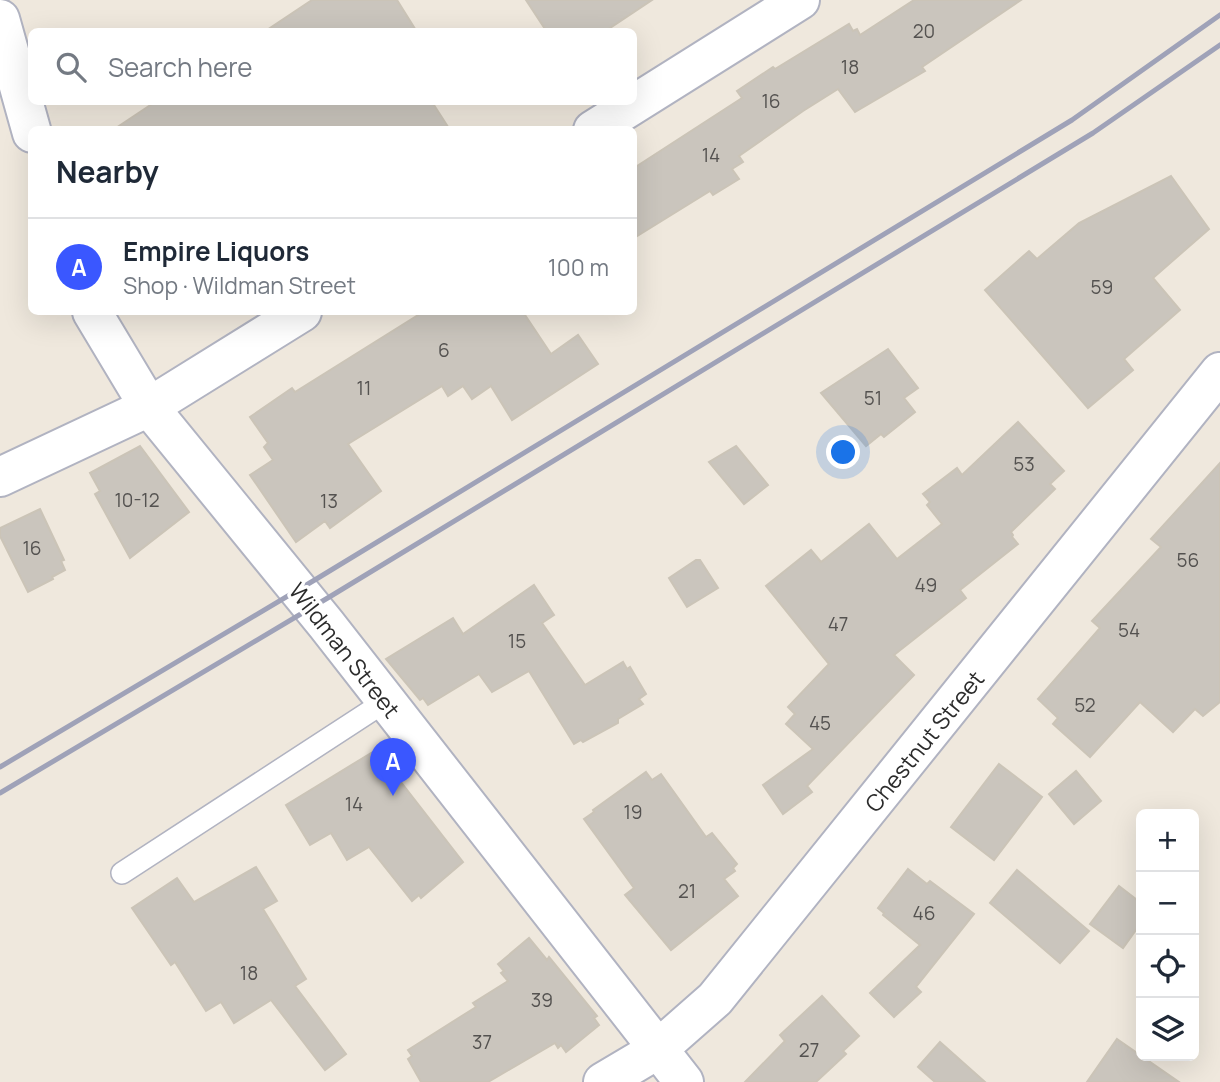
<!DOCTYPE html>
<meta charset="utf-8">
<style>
:root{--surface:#fff;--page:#f6f6f7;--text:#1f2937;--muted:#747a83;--line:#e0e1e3;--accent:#3a57ff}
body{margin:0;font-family:Manrope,sans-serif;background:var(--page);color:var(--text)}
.controls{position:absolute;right:21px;bottom:21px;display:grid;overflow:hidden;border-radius:10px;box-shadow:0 7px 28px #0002}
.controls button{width:63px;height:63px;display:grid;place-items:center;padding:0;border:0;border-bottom:2px solid var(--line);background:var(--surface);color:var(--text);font:35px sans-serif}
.you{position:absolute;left:844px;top:453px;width:24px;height:24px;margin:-18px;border:5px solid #fff;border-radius:50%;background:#1a73e8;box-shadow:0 0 0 10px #1a73e833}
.badge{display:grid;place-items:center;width:46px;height:46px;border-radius:50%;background:var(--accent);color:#fff;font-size:23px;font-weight:700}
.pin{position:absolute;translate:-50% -58px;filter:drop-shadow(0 2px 4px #0008)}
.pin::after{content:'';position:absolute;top:37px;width:24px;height:21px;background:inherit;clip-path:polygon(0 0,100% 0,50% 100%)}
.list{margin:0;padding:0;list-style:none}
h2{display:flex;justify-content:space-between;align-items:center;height:91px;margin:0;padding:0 28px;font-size:30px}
h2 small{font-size:23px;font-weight:400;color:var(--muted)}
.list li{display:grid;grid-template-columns:46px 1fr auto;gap:21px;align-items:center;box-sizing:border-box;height:98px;padding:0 28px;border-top:2px solid var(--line)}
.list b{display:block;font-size:26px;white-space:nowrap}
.list p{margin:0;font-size:23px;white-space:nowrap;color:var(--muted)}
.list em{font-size:23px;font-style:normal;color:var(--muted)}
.icon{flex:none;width:38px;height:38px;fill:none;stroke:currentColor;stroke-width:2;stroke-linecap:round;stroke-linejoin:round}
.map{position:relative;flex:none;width:1220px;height:1082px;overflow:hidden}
.search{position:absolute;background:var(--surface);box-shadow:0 7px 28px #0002;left:28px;top:28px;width:609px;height:77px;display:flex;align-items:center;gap:18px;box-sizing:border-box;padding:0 24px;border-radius:10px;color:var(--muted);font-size:26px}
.panel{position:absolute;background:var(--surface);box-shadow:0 7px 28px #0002;left:28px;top:126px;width:609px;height:189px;border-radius:10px}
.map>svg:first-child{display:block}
.building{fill:#cac5bd;stroke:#cbc4b7;stroke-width:2}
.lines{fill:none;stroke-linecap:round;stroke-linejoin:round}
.lane-casing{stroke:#b1b3c1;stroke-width:24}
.street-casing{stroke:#b1b3c1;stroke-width:42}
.secondary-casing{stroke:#b1b3c1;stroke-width:42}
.lane{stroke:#fff;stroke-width:21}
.street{stroke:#fff;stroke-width:38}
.secondary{stroke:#fff;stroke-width:38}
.rail{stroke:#9fa2b8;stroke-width:5}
.labels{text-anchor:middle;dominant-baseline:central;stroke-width:7;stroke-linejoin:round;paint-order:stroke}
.number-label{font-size:19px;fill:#545250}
.street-label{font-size:23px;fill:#2c2c2c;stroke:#fff}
</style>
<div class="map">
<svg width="1220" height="1082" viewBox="0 0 1220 1082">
<rect width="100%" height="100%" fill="#efe8dd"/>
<g class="building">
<path d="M312,0H397L417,32H264Z"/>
<path d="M526,0H652L604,32H547Z"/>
<path d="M914,0H1021L922,67L925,71L855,112L838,89L803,111L739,156L743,162L732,169L739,179L713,195L710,191L634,238V168L742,98L737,91L773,67L775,69L849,24L853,31L857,29L860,35Z"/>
<path d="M155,102H432L450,130H113Z"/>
<path d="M1171,176L1209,229L1153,278L1180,310L1124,359L1133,370L1088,408L985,290L1029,251L1037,259L1079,223Z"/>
<path d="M423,312H523L551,354L578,335L598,364L512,420L491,386L472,399L463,386L448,396L442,386L348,444L381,491L330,528L325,521L296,542L250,475L273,460L264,447L268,443L250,417L292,388L295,392Z"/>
<path d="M888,349L918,388L904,398L915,412L884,437L881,434L866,446L821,393Z"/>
<path d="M1018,422L1064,471L1050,484L1055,489L1011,532L1013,535L1012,537L1018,544L960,590L966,598L894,655L914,675L807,786L812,792L783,814L763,785L813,749L786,724L795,714L788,707L829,664L766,586L811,550L821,562L869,524L897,559L942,524L927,505L930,502L923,494L957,468L962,475Z"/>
<path d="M140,446L189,512L130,558L95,494L100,491L90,473Z"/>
<path d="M736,446L768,485L744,504L709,462Z"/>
<path d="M1220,463V702L1203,716L1195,709L1173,732L1140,702L1090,757L1053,724L1058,718L1038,699L1100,628L1092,621L1161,547L1151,539Z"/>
<path d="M40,509L64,560L61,561L65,570L52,577L53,579L28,592L0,536V528Z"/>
<path d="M696,560H700L718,588L687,607L669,578Z"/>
<path d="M534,585L554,615L542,623L585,685L623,662L627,669L630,667L646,694L639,699L643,704L618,719V723L583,742L581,740L574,744L529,671L492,692L479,674L428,705L423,698L420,700L386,659L453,618L463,634Z"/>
<path d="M376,750L463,862L421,898L419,895L412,901L369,847L347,860L331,833L310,845L286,805Z"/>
<path d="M999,764L1042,797L994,860L951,827Z"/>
<path d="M1076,771L1101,801L1074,824L1049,794Z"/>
<path d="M646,772L652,780L661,774L706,837L712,833L737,864L733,868L735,871L724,879L738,896L671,950L625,895L634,888L584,819L594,812L593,810Z"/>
<path d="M256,867L277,901L263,909L306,979L295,986L346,1054L325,1070L271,1000L234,1023L221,1002L206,1011L175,962L171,965L132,908L177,878L194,902Z"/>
<path d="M908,869L927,884L930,881L974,914L916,987L921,992L894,1017L870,993L920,945L883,915L884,913L878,908Z"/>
<path d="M1017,870L1089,931L1060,963L990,903Z"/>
<path d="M1119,886L1141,903V923L1123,948L1090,924Z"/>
<path d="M529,938L547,960L549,957L597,1016L594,1018L599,1025L566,1052L561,1045L558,1048L555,1043L488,1082H421L408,1059L412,1056L408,1050L476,1007L473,1003L508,981L501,973L504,971L498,964Z"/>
<path d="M822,996L859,1036L843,1051L846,1054L816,1082H745L785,1041L780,1035Z"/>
<path d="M1117,1039L1179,1082H1087Z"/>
<path d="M940,1042L985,1082H935L918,1067Z"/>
</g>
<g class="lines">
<defs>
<path id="lane" d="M122,873L386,701"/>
<g id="street">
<path d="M593,130L800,0"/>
<path d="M0,477L149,407L302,312"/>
<path d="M603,1082L657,1050L715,999L1220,372"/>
</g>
<g id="secondary">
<path d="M0,19L32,133"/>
<path d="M92,312L149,407L326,624L684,1082"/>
</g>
</defs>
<use href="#lane" class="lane-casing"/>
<use href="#street" class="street-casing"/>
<use href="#secondary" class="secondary-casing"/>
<use href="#lane" class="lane"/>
<use href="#street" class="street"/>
<use href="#secondary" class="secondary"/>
<g class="rail">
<path d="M0,767L318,578L1072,120L1220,15"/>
<path d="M0,793L331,596L1093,133L1220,45"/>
</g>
</g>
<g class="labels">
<g class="number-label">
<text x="924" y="31">20</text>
<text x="850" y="67">18</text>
<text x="771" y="101">16</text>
<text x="711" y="155">14</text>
<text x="1102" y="287">59</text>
<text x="444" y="350">6</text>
<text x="364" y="388">11</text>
<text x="873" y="398">51</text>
<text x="1024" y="464">53</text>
<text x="137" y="500">10-12</text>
<text x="329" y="501">13</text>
<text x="32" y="548">16</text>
<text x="1188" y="560">56</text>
<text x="926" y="585">49</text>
<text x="838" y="624">47</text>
<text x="1129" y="630">54</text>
<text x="517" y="641">15</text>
<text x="1085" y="705">52</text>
<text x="820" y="723">45</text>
<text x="354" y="804">14</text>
<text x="633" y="812">19</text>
<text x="687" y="891">21</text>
<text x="924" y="913">46</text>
<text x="249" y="973">18</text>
<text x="542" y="1000">39</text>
<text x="482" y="1042">37</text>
<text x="809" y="1050">27</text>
</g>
<g class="street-label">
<text transform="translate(345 650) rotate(52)">Wildman Street</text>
<text transform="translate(924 741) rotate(-51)">Chestnut Street</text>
</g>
</g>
</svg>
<div class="controls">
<button>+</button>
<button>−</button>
<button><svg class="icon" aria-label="locate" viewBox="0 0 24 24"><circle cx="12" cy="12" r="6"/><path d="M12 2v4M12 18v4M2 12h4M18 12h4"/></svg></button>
<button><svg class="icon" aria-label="layers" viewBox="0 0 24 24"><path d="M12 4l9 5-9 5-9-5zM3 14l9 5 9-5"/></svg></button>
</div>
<div class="you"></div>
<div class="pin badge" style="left:393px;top:796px">A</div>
<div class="search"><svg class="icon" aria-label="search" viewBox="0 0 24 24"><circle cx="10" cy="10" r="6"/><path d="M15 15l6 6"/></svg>Search here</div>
<section class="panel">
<h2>Nearby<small></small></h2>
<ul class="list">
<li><span class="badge">A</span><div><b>Empire Liquors</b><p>Shop · Wildman Street</p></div><em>100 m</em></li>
</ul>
</section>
</div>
